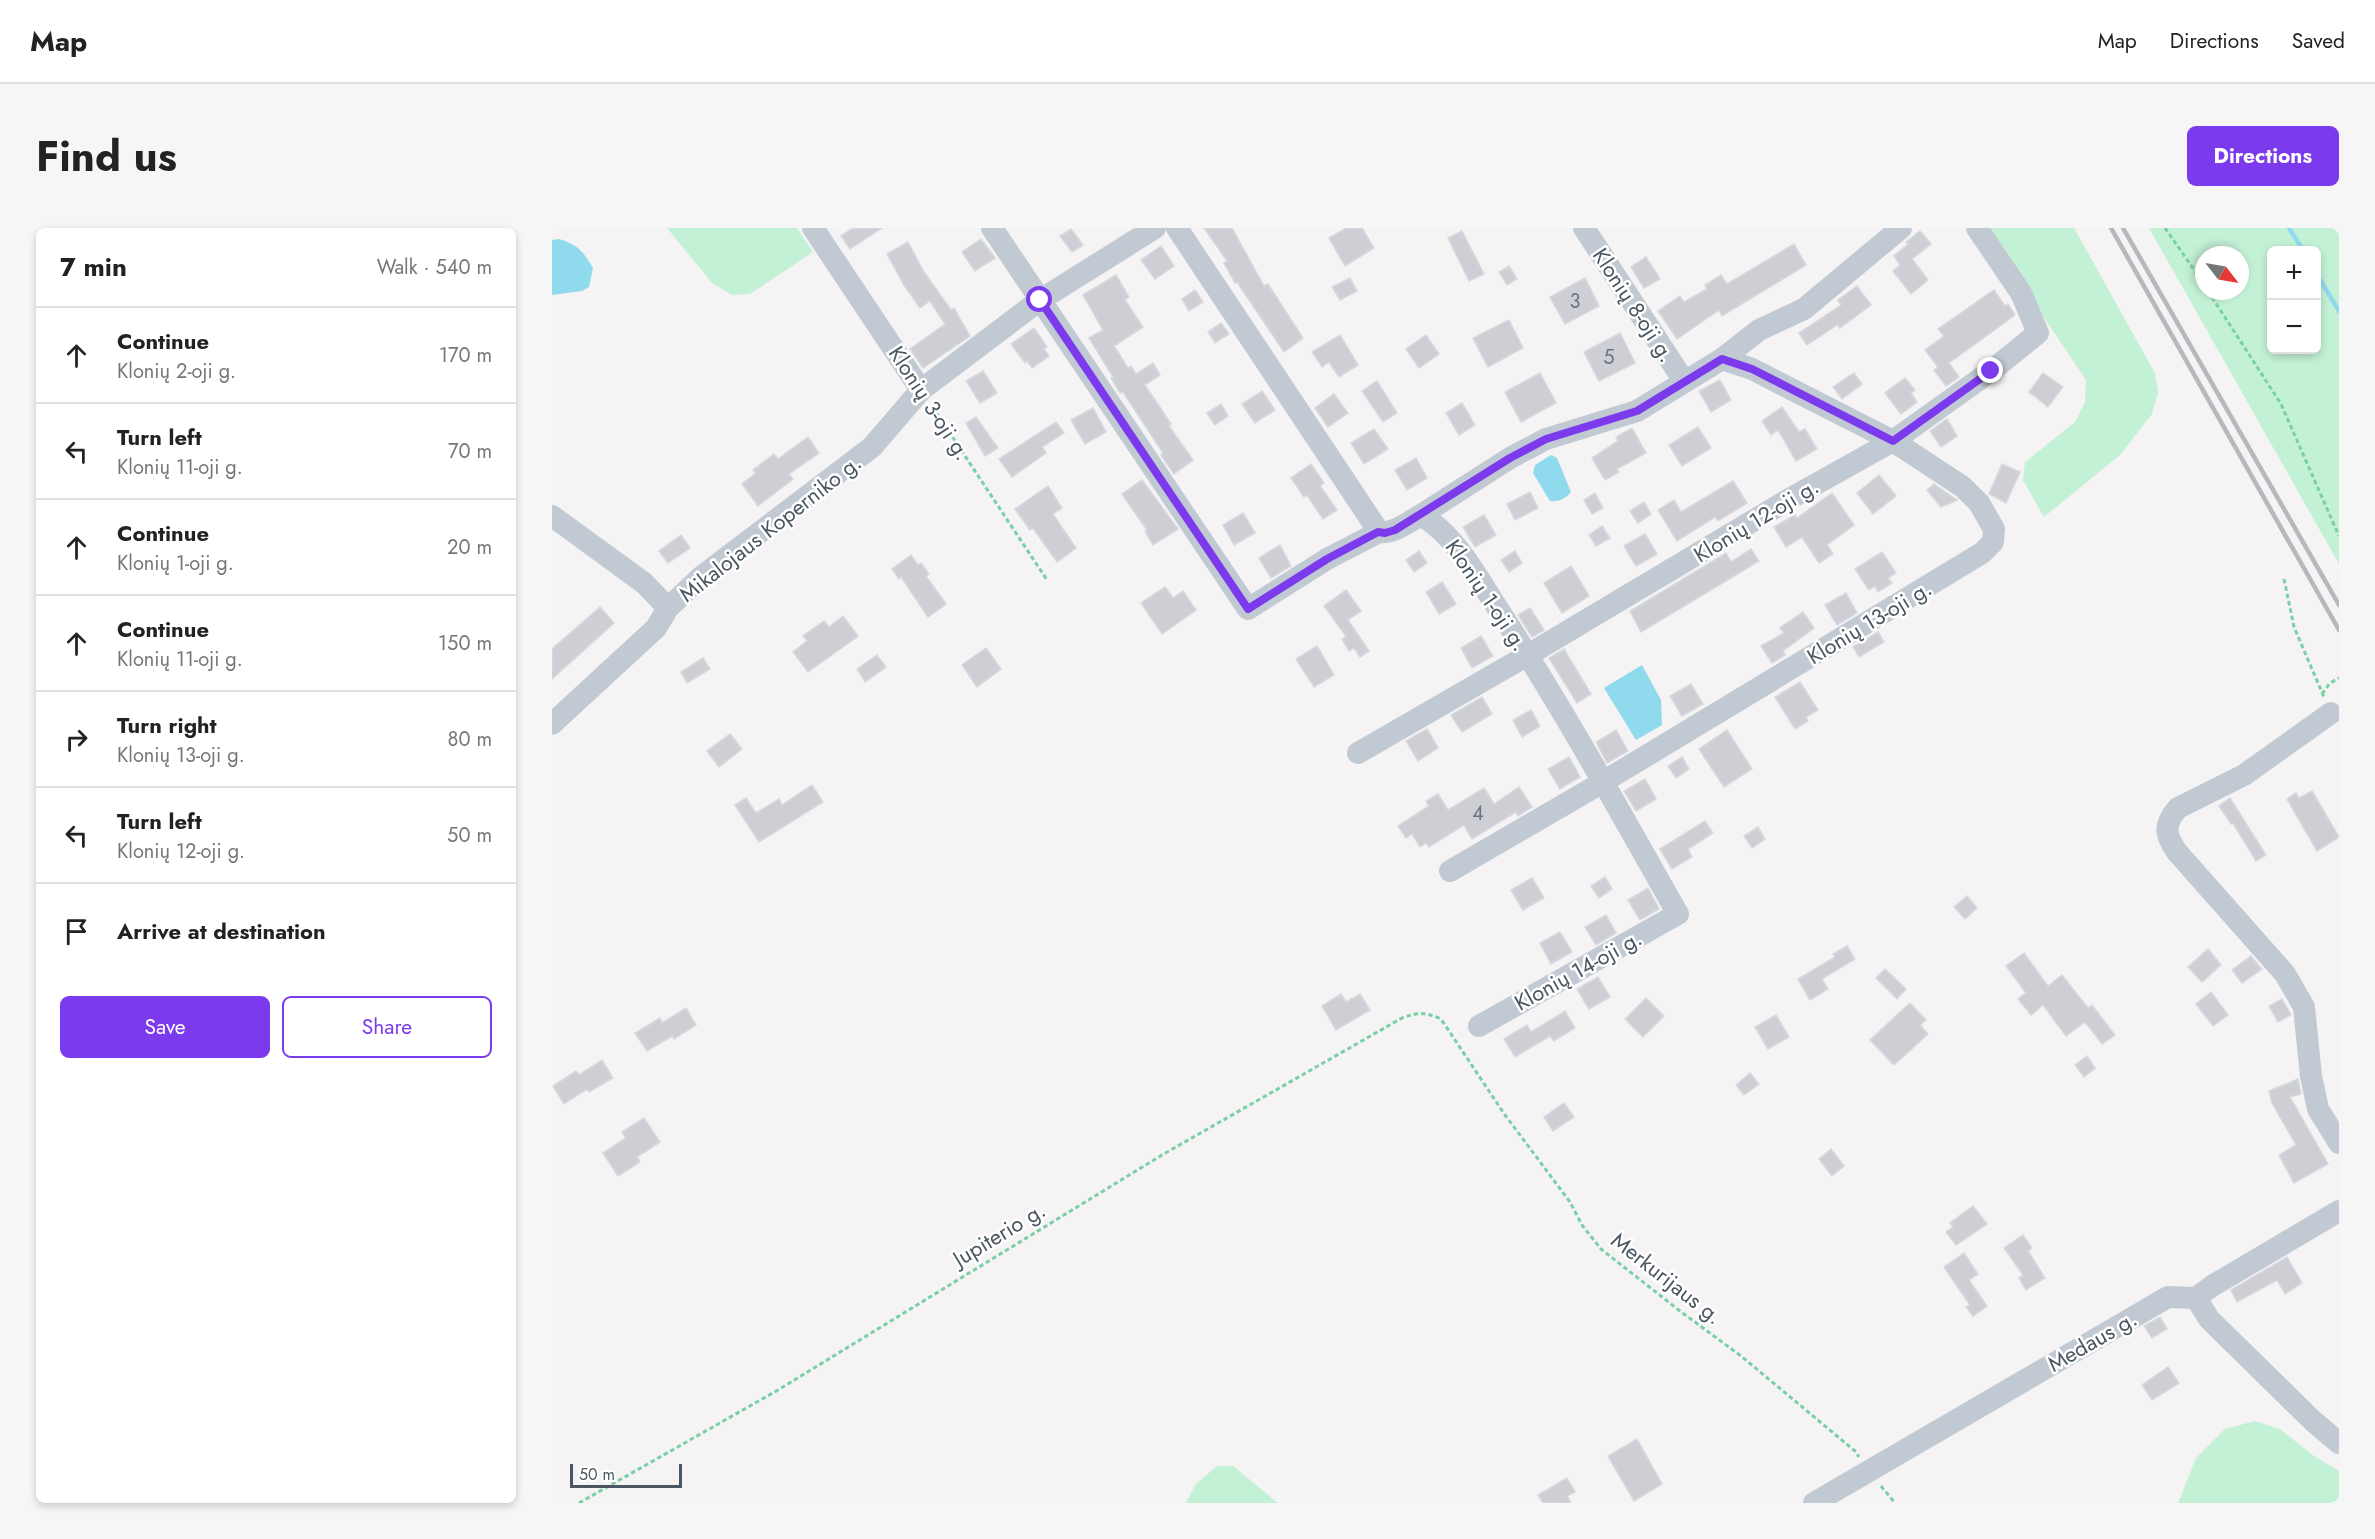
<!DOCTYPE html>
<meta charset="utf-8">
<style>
:root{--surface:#fff;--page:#f6f6f6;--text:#222;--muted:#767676;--line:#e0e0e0;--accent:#7c3aed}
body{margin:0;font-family:Jost,sans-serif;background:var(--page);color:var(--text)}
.controls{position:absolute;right:18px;top:18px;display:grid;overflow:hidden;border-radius:9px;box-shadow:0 3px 9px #0003}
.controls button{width:54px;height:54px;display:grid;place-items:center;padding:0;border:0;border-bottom:2px solid var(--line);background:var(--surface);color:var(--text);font:30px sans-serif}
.compass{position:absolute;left:1643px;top:18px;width:54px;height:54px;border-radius:50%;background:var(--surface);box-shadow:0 3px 9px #0003;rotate:121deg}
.scale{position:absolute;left:18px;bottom:15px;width:112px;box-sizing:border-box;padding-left:6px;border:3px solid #4a5661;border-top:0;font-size:16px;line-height:21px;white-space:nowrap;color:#4a5661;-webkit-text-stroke:4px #fff;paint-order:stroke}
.stop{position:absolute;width:18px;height:18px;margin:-14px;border:4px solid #7c3aed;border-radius:50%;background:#fff}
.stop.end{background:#7c3aed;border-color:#fff;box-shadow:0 2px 6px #0008}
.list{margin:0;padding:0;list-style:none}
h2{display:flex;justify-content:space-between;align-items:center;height:78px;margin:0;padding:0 24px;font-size:26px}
h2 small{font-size:20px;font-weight:400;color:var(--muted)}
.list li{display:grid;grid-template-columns:39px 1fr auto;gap:18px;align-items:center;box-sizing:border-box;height:96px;padding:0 24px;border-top:2px solid var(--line)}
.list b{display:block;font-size:22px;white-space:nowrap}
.list p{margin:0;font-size:20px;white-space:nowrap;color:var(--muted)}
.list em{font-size:20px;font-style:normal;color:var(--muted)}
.actions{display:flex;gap:12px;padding:18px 24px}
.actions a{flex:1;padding:14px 0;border:2px solid var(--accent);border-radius:9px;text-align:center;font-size:21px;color:var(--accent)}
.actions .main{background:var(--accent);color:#fff}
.icon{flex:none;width:33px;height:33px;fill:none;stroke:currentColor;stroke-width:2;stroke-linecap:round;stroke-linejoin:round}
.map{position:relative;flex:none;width:1787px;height:1275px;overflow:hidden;border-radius:9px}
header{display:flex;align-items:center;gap:36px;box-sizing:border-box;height:84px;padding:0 30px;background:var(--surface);border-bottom:2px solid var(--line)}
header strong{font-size:28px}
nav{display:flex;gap:33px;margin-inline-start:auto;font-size:21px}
.intro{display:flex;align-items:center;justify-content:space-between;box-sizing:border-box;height:144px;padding:0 36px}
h1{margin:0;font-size:42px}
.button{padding:15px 27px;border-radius:9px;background:var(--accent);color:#fff;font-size:21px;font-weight:700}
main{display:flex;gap:36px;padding:0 36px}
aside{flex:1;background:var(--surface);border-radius:9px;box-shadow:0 3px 9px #0003}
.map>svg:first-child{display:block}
.green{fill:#c3f1d5;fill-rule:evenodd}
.water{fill:#90daee}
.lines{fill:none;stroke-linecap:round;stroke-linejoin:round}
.stream{stroke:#90daee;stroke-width:4.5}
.building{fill:#cdcfd5;stroke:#d7d9de;stroke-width:1.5}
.path{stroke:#7ad0a6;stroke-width:3;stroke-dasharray:4.5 3;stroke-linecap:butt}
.minor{stroke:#c1cad2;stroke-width:22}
.rail{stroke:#b5b8bd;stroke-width:4.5}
.route{stroke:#7c3aed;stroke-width:8}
.labels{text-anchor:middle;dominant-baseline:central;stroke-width:5;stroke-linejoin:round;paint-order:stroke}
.number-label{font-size:20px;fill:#6b747e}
.street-label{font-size:22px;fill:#4a5661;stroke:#fff}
</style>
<header>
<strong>Map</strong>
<nav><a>Map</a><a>Directions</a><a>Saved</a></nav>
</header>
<div class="intro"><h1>Find us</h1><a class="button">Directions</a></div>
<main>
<aside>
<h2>7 min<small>Walk · 540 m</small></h2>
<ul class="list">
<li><svg class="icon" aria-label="ahead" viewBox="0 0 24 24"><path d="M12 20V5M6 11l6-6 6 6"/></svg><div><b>Continue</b><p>Klonių 2-oji g.</p></div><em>170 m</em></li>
<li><svg class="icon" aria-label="left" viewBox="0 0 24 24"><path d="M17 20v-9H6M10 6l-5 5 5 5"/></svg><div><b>Turn left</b><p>Klonių 11-oji g.</p></div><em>70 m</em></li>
<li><svg class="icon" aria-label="ahead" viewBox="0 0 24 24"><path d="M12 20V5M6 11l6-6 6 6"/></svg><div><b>Continue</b><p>Klonių 1-oji g.</p></div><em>20 m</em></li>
<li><svg class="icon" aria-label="ahead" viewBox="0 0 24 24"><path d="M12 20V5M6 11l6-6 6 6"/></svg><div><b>Continue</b><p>Klonių 11-oji g.</p></div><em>150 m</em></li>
<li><svg class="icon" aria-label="right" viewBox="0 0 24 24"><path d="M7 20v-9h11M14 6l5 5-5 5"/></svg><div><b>Turn right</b><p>Klonių 13-oji g.</p></div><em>80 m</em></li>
<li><svg class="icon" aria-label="left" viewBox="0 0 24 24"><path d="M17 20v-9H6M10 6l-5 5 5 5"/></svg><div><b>Turn left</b><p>Klonių 12-oji g.</p></div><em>50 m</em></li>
<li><svg class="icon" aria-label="arrive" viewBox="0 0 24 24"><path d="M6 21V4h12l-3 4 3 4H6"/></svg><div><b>Arrive at destination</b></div></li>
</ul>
<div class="actions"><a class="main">Save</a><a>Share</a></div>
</aside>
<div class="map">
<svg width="1787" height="1275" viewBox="0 0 1787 1275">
<rect width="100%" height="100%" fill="#f5f3f3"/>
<g class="green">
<path d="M115,0H245L261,24L198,66L180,67L160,55Z"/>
<path d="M1432,0H1522L1603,145L1606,165L1600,186L1568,227L1492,289L1471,252L1473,234L1523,194L1533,174L1534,152Z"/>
<path d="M1597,0H1787V336ZM1764,22V122H1720V22ZM1652,27H1688V63H1652Z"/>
<path d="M1703,1193L1728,1201L1762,1228L1787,1243V1275H1626L1644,1230L1673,1201Z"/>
<path d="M665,1238H681L726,1275H634L643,1257Z"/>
</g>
<g class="water">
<path d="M7,11C26,17 31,23 41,40L37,59L30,63L0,67V12Z"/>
<path d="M999,227L1005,230L1019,264C1013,271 1007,274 998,273L981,245L983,237Z"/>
<path d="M1090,437L1109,472L1110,497L1084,512L1052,460Z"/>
</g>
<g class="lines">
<g class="stream">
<path d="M1737,0L1751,22"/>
<path d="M1764,45L1787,83"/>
</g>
</g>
<g class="building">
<path d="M301,0H330L298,21L289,8Z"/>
<path d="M652,0H680L712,58L716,56L751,110L732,124L685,54L683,55L672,35L675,33Z"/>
<path d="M794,0H810L822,20L793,38L777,10Z"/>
<path d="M519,1L531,17L520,24L508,8Z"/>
<path d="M910,3L932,46L917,53L896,10Z"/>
<path d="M1368,3L1379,16L1360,31L1376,52L1359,66L1341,43L1348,37L1342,28L1356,16L1354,14Z"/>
<path d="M429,11L443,30L423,43L410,24Z"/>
<path d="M356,14L372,44L399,82L402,80L418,108L371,140L358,121L393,96L378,73L368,80L352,57L335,26Z"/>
<path d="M1242,16L1254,37L1170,88L1167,82L1125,111L1106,83L1128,68L1132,74L1155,61L1153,57L1169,47L1175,56Z"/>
<path d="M609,18L622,38L603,51L589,32Z"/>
<path d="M1094,29L1108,51L1092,60L1079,39Z"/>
<path d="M957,38L965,51L955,57L947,44Z"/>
<path d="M564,47L577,69L573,72L591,99L562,118L576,140L579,138L584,146L601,135L608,147L593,157L619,196L617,198L641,232L622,246L609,227L611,225L571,164L568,165L559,150L561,149L537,110L551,102L531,67Z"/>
<path d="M798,50L805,63L788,72L780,59Z"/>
<path d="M1033,50L1047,78L1013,96L998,69Z"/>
<path d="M1305,58L1319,77L1288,100L1285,97L1255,117L1247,105L1289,77L1286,72Z"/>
<path d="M643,62L651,74L637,83L630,71Z"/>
<path d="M1442,62L1453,78L1456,76L1463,87L1397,135L1407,149L1394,158L1382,142L1386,139L1373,122L1392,108L1386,101Z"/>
<path d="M957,92L971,120L936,139L921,110Z"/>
<path d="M669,95L677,106L663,115L656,104Z"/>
<path d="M482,100L495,119L492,121L497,128L480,140L475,133L473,135L459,116Z"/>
<path d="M1068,105L1083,135L1047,153L1032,124Z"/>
<path d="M788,107L806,137L787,149L777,134L770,139L760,124Z"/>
<path d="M874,107L887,126L867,140L854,121Z"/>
<path d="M431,143L445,165L428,175L414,153Z"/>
<path d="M988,145L1004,175L969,194L953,164Z"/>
<path d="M1302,145L1310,156L1290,171L1281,159Z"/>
<path d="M1491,145L1511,159L1496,179L1477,164Z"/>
<path d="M1353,150L1363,162L1359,165L1365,174L1349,186L1333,165Z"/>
<path d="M1168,152L1179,172L1159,184L1147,163Z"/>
<path d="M825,153L845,185L831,194L810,163Z"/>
<path d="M710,163L723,182L703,195L690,176Z"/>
<path d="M782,166L796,185L776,199L763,180Z"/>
<path d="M910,175L923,197L907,207L894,185Z"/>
<path d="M669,176L676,188L663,197L655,185Z"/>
<path d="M1230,179L1247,204L1253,201L1265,221L1244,233L1226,202L1219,207L1210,193Z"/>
<path d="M541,180L554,204L533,216L519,192Z"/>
<path d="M424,189L446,220L433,228L414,195Z"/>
<path d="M1395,191L1405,208L1389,219L1378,203Z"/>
<path d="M504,194L512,205L490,219L494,225L460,249L447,231Z"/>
<path d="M1146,199L1159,220L1130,238L1117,217Z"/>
<path d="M1080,200L1094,225L1065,241L1067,244L1053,252L1040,230L1066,213L1064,209Z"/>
<path d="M822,201L836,221L812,236L799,215Z"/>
<path d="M256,209L267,225L237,246L241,251L206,278L190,256L204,245L201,242L222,226L226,231Z"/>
<path d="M864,230L875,250L855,262L843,242Z"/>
<path d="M759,236L772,255L768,258L785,282L771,291L755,267L752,269L739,250Z"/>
<path d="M1450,236L1468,244L1454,275L1437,266Z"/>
<path d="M1327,247L1344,268L1321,286L1305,265Z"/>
<path d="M590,252L626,301L601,317L593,303L595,302L570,266Z"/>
<path d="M1181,253L1195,275L1166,293L1163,289L1125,313L1106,282L1122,272L1129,284Z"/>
<path d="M1382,256L1402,270L1405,272L1389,279L1375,262Z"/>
<path d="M496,258L510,280L501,286L524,320L505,334L481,300L478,302L463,281Z"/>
<path d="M978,264L986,280L963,292L955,276Z"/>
<path d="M1043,265L1051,280L1040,286L1032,272Z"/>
<path d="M1280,265L1302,297L1275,317L1281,326L1267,335L1250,309L1234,319L1222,299L1243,287L1245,290Z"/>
<path d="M1092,274L1099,286L1086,295L1078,283Z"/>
<path d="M691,285L703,305L682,317L671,297Z"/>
<path d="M932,287L944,307L923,319L911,299Z"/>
<path d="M1050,298L1058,310L1044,318L1037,307Z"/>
<path d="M1093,306L1105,326L1084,338L1072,318Z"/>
<path d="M129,307L138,320L116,335L107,323Z"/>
<path d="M728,317L739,338L719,350L707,330Z"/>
<path d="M1199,321L1207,333L1089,404L1078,383L1174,325L1179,334Z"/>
<path d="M867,323L875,335L862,344L854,332Z"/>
<path d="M963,323L970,335L957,344L949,332Z"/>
<path d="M1330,324L1344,345L1336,350L1340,355L1326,364L1323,358L1317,362L1303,341Z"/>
<path d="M359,327L366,337L369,335L377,346L374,348L394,376L376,389L349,349L347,351L340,341Z"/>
<path d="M1019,338L1037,368L1010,385L992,355Z"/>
<path d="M890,354L904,376L887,386L874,364Z"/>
<path d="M613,359L621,370L631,363L644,382L610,406L589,375Z"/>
<path d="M794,362L809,383L796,392L817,423L808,429L802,420L797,423L790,411L794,408L772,378Z"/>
<path d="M1294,365L1305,385L1285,397L1273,377Z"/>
<path d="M48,379L62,395L0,451V421Z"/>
<path d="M978,380L992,402L980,409L966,387Z"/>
<path d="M1251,384L1262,400L1231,423L1233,427L1220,435L1209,418L1232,405L1228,400Z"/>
<path d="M291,388L306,408L256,444L241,424L255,413L251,408L272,393L277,399Z"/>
<path d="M1326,404L1332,414L1307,429L1301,419Z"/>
<path d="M929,408L941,428L920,440L909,420Z"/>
<path d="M765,418L782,447L762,459L744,431Z"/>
<path d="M434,420L449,441L425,459L410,437Z"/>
<path d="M1012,421L1039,466L1025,475L997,430Z"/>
<path d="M325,427L334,439L313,454L305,441Z"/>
<path d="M151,430L158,441L135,455L129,444Z"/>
<path d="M1248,454L1266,482L1254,489L1256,493L1243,501L1223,469Z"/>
<path d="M1139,456L1151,476L1130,488L1118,468Z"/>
<path d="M930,469L940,486L910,504L899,487Z"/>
<path d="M979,482L988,498L970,509L961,492Z"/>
<path d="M875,501L886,520L866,533L854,513Z"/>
<path d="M1064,502L1076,523L1055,535L1044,514Z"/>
<path d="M1175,502L1200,541L1172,559L1147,521Z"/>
<path d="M178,506L190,521L167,539L155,523Z"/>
<path d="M1017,529L1028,549L1008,561L996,541Z"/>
<path d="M1130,529L1137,541L1124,550L1116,538Z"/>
<path d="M1093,551L1104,571L1084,583L1072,563Z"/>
<path d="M260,557L271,574L207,614L183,577L194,570L204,585L227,571L230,577Z"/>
<path d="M967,559L980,579L966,588L964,584L920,611L912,597L877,619L874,615L868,619L860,606L854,610L846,598L877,578L874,573L886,566L896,582L932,560L942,576Z"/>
<path d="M1760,563L1787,609L1765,623L1735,571L1744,565L1747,570Z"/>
<path d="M1678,570L1714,627L1704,633L1681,595L1679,596L1667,578Z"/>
<path d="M1153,593L1161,605L1136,621L1140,629L1120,641L1108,621Z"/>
<path d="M1206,599L1213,611L1200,620L1192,608Z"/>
<path d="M1053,649L1060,661L1047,670L1039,658Z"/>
<path d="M980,650L992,670L971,682L959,662Z"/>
<path d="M1096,660L1107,681L1088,692L1076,672Z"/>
<path d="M1415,668L1425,680L1413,691L1402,679Z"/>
<path d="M1054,687L1064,705L1044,717L1033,699Z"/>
<path d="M1008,704L1020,724L999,736L988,715Z"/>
<path d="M1295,718L1303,731L1270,751L1276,761L1258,772L1246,751L1283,729L1281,726Z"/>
<path d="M1656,721L1669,737L1650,754L1636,739Z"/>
<path d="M1472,725L1496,758L1510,747L1536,780L1540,777L1563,807L1550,816L1533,794L1514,808L1491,777L1479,787L1466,771L1474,765L1454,738Z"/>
<path d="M1699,728L1710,741L1690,755L1680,742Z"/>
<path d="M1333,741L1354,761L1345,771L1324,750Z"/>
<path d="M1046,749L1058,769L1037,781L1025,761Z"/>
<path d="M1659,764L1676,787L1661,798L1644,776Z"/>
<path d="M789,766L794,774L808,766L818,782L784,802L770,778Z"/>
<path d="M1094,770L1112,788L1091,809L1073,791Z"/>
<path d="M1730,771L1739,787L1726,794L1717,778Z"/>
<path d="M1358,775L1374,792L1368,797L1376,806L1342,837L1318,812Z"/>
<path d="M134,780L144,797L122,811L120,808L95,823L83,805L108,790L110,795Z"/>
<path d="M1013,783L1023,800L1002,813L998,808L963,829L952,811L975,797L979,804Z"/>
<path d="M1224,787L1237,809L1216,821L1203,799Z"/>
<path d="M1535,828L1543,840L1532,849L1523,837Z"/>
<path d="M50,832L61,850L37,864L35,861L12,876L1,858L24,843L27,847Z"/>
<path d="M1198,845L1207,856L1192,867L1184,857Z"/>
<path d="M1746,851L1749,866L1738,869L1776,936L1742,955L1727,927L1744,917L1720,875L1717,863Z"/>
<path d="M1012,875L1022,889L1001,903L992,889Z"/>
<path d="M92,890L108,914L85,929L88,934L66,948L51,925L74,910L70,904Z"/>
<path d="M1279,921L1292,938L1280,948L1267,931Z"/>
<path d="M1421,978L1435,996L1404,1017L1394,1004L1401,999L1398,995Z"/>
<path d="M1471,1007L1480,1020L1476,1023L1493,1050L1474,1062L1467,1050L1471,1047L1452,1020Z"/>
<path d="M1412,1025L1426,1046L1417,1052L1435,1078L1421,1088L1414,1079L1418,1077L1392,1039Z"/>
<path d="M1735,1029L1750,1055L1733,1066L1725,1052L1685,1074L1679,1062Z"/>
<path d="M1608,1089L1615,1101L1600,1110L1592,1098Z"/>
<path d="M1616,1139L1627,1155L1600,1172L1590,1157Z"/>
<path d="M1085,1211L1110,1256L1082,1273L1056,1228Z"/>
<path d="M1015,1250L1023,1264L1015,1268L1019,1275H991L986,1267Z"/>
</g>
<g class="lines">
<g class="path">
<path d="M1613,0L1652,56"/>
<path d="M1656,63L1729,176L1787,308"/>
<path d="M380,178L495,352"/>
<path d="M1732,351L1742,399L1772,469"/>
<path d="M1770,466L1778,455L1787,450"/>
<path d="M1329,1258L1343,1275"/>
<path d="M27,1275L226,1162L610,927L850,790C866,784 873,784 889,791L953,887L1018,974L1030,997L1049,1021L1128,1083L1189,1128L1303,1223L1307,1229"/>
</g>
<g class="minor">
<path d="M261,0L369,162"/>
<path d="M440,0L696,381L775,331L827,304"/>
<path d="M625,0L827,304C842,306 856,294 869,287C904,308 924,347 946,381C1011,480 1068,584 1126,686L927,798"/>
<path d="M1032,0L1132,153"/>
<path d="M869,287L958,230L994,211L1085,183L1170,131L1207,102L1252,81L1349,0"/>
<path d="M0,288L92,355L116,380"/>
<path d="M1779,485L1692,547L1626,580C1611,597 1613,607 1625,624L1733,746L1752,779L1759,848L1766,881L1787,915"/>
<path d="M0,496L104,400L116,380L149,349L320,219L369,162L488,72L603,0"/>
<path d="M806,525L976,427L1239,270L1341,213L1439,143L1486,105L1469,65L1425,0"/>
<path d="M898,643L1051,554L1430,325L1441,314L1442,301L1427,275L1411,259L1341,213L1200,141L1170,131"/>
<path d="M1644,1070L1657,1091L1761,1193L1787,1215"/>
<path d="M1644,1070L1660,1058L1787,983"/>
<path d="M1262,1275L1616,1069L1644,1070"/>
</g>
<g class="rail">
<path d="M1559,0L1787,402"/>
<path d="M1571,0L1787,377"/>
</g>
</g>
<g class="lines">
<path class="route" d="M488,72L696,381L775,331L826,304L833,305L843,302L958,230L994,211L1085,183L1170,131L1200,141L1341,213L1439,143"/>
</g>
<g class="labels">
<g class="number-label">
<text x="1023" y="73">3</text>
<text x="1057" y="129">5</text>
<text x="926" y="585">4</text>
</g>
<g class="street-label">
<text transform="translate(1082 77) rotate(57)">Klonių 8-oji g.</text>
<text transform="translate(378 175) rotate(57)">Klonių 3-oji g.</text>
<text transform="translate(1204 292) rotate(-31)">Klonių 12-oji g.</text>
<text transform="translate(218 300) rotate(-38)">Mikalojaus Koperniko g.</text>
<text transform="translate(935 367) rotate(56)">Klonių 1-oji g.</text>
<text transform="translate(1317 394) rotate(-31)">Klonių 13-oji g.</text>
<text transform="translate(1026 742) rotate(-29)">Klonių 14-oji g.</text>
<text transform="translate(447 1006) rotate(-31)">Jupiterio g.</text>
<text transform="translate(1115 1050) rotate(38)">Merkurijaus g.</text>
<text transform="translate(1540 1113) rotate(-30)">Medaus g.</text>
</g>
</g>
</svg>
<div class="controls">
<button>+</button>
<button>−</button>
</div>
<svg class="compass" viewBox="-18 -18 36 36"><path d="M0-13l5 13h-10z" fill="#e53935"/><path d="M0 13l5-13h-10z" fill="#767676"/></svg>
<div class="scale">50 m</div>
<div class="stop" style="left:488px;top:72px"></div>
<div class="stop end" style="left:1439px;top:143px"></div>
</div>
</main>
